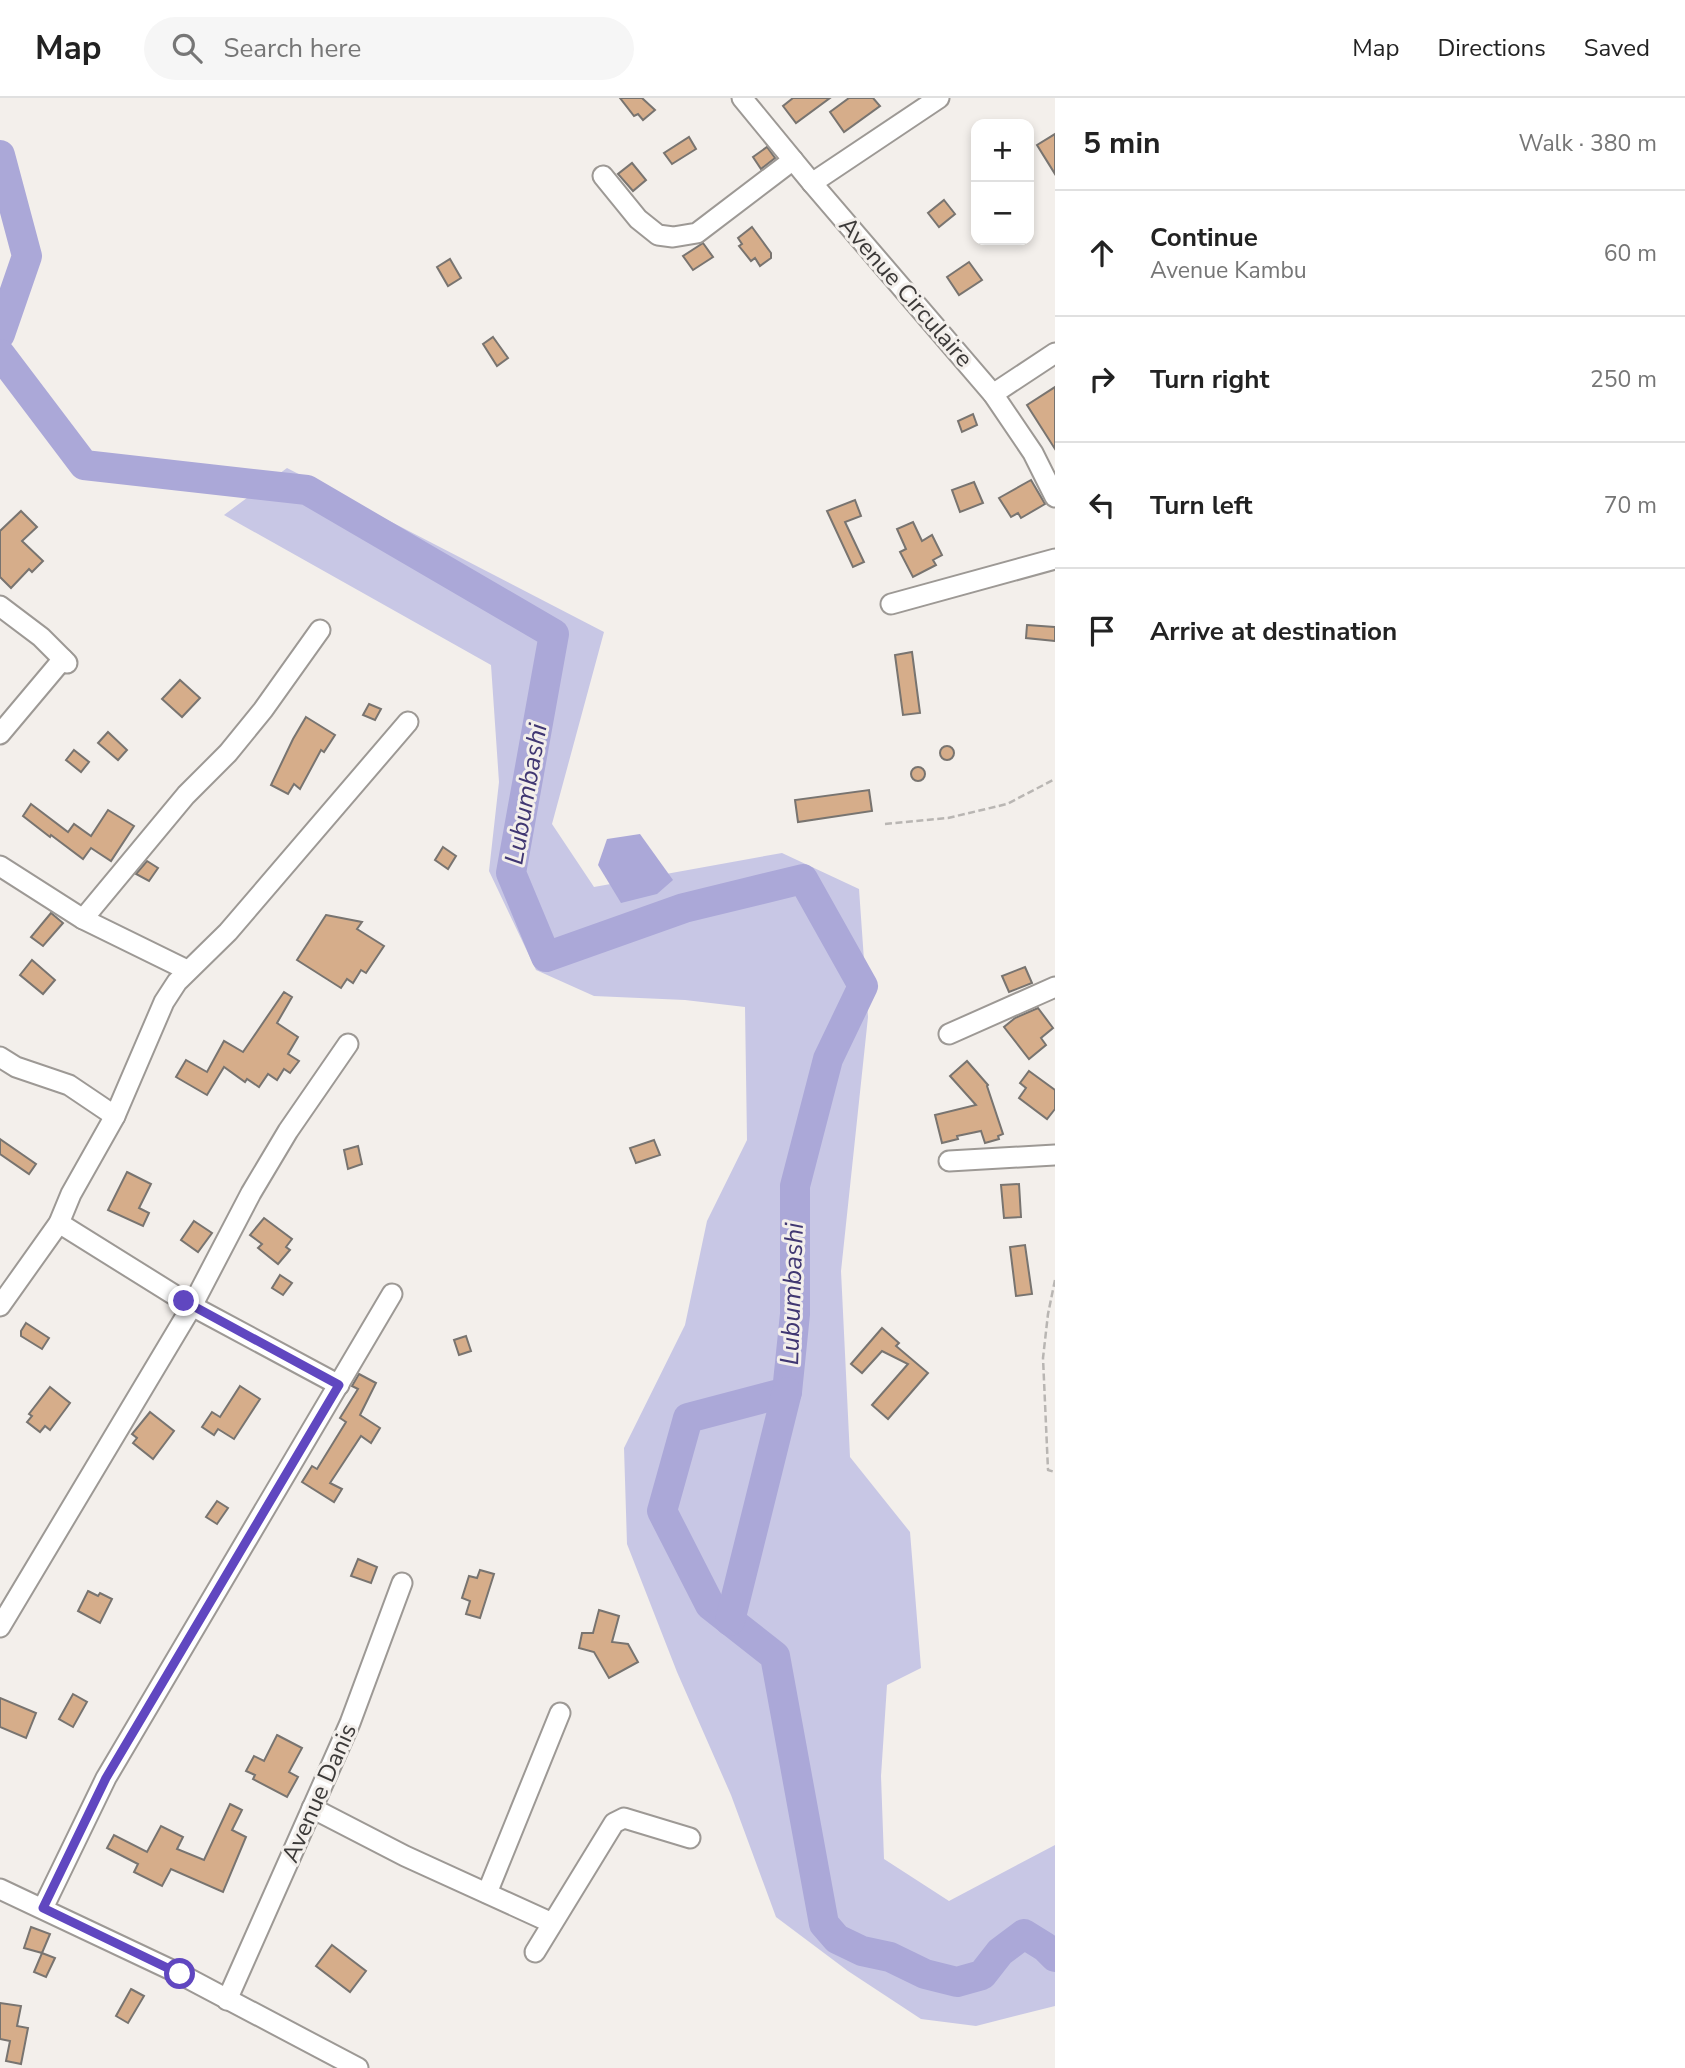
<!DOCTYPE html>
<meta charset="utf-8">
<style>
:root{--surface:#fff;--page:#f6f6f6;--text:#222;--muted:#767676;--line:#e0e0e0}
body{margin:0;font-family:"Nunito Sans",sans-serif;background:var(--page);color:var(--text)}
.controls{position:absolute;right:21px;top:21px;display:grid;overflow:hidden;border-radius:14px;box-shadow:0 4px 10px #0003}
.controls button{width:63px;height:63px;display:grid;place-items:center;padding:0;border:0;border-bottom:2px solid var(--line);background:var(--surface);color:var(--text);font:35px sans-serif}
.stop{position:absolute;width:21px;height:21px;margin:-16px;border:5px solid #6047c0;border-radius:50%;background:#fff}
.stop.end{background:#6047c0;border-color:#fff;box-shadow:0 2px 7px #0008}
.list{margin:0;padding:0;list-style:none}
h2{display:flex;justify-content:space-between;align-items:center;height:91px;margin:0;padding:0 28px;font-size:30px}
h2 small{font-size:23px;font-weight:400;color:var(--muted)}
.list li{display:grid;grid-template-columns:46px 1fr auto;gap:21px;align-items:center;box-sizing:border-box;height:126px;padding:0 28px;border-top:2px solid var(--line)}
.list b{display:block;font-size:26px;white-space:nowrap}
.list p{margin:0;font-size:23px;white-space:nowrap;color:var(--muted)}
.list em{font-size:23px;font-style:normal;color:var(--muted)}
.icon{flex:none;width:38px;height:38px;fill:none;stroke:currentColor;stroke-width:2;stroke-linecap:round;stroke-linejoin:round}
.map{position:relative;flex:none;width:1055px;height:1970px;overflow:hidden}
header{display:flex;align-items:center;gap:42px;box-sizing:border-box;height:98px;padding:0 35px;background:var(--surface);border-bottom:2px solid var(--line)}
header strong{font-size:33px}
nav{display:flex;gap:38px;margin-inline-start:auto;font-size:24px}
.search{width:490px;height:63px;background:var(--page);display:flex;align-items:center;gap:18px;box-sizing:border-box;padding:0 24px;border-radius:38px;color:var(--muted);font-size:26px}
main{display:flex}
aside{flex:1;background:var(--surface)}
.map>svg:first-child{display:block}
.green{fill:#c8c7e5}
.water{fill:#aba8d8}
.lines{fill:none;stroke-linecap:round;stroke-linejoin:round}
.river{stroke:#aba8d8;stroke-width:30}
.building{fill:#d6ad8a;stroke:#787470;stroke-width:2}
.street-casing{stroke:#9d9995;stroke-width:23}
.path{stroke:#b9b6b3;stroke-width:2.5;stroke-dasharray:7 3.5;stroke-linecap:butt}
.street{stroke:#fff;stroke-width:19}
.route{stroke:#6047c0;stroke-width:9}
.labels{text-anchor:middle;dominant-baseline:central;stroke-width:6;stroke-linejoin:round;paint-order:stroke}
.street-label{font-size:24px;fill:#3c3a39;stroke:#f3efeb}
.water-label{font-size:26px;font-style:italic;fill:#403772;stroke:#f3efeb}
</style>
<header>
<strong>Map</strong>
<div class="search"><svg class="icon" aria-label="search" viewBox="0 0 24 24"><circle cx="10" cy="10" r="6"/><path d="M15 15l6 6"/></svg>Search here</div>
<nav><a>Map</a><a>Directions</a><a>Saved</a></nav>
</header>
<main>
<div class="map">
<svg width="1055" height="1970" viewBox="0 0 1055 1970">
<rect width="100%" height="100%" fill="#f3efeb"/>
<path class="green" d="M287,370L604,534L552,726L594,789L782,755L859,791L868,919L841,1173L850,1359L910,1434L921,1570L887,1587L881,1678L884,1761L949,1803L1055,1747V1908L976,1928L921,1921L848,1873L776,1819L731,1697L677,1574L627,1446L624,1350L685,1227L707,1123L747,1042L745,909L685,902L594,898L536,872L489,773L499,684L491,567L224,417Z"/>
<path class="water" d="M640,736L673,782L657,796L621,805L598,767L607,741Z"/>
<g class="lines">
<g class="river">
<path d="M0,57L27,158L0,236"/>
<path d="M0,256L84,367L307,392L554,536L511,775L546,859L684,810L803,781L863,888L828,961L795,1088V1216L787,1294L688,1320L662,1413L710,1507L775,1558L824,1826L837,1841L862,1853L890,1859L925,1876L957,1884L982,1877L1000,1854L1024,1836L1045,1849L1055,1859"/>
<path d="M730,1523L787,1294"/>
</g>
</g>
<g class="building">
<path d="M620,0H642L655,12L643,22L638,16L634,18Z"/>
<path d="M793,0H830L796,25L783,8Z"/>
<path d="M849,0H873L880,8L844,34L830,14Z"/>
<path d="M1055,36V76L1037,47Z"/>
<path d="M689,39L696,51L672,66L664,55Z"/>
<path d="M767,49L775,60L761,71L753,59Z"/>
<path d="M632,65L646,82L633,93L618,76Z"/>
<path d="M944,102L955,116L939,129L928,115Z"/>
<path d="M752,129L771,155V160L760,168L755,160L751,163L739,148L742,146L738,140Z"/>
<path d="M703,145L713,159L693,172L683,158Z"/>
<path d="M450,161L461,180L448,188L437,169Z"/>
<path d="M969,164L982,182L959,197L947,179Z"/>
<path d="M493,239L508,260L497,268L483,246Z"/>
<path d="M1055,289V351L1027,307Z"/>
<path d="M973,316L977,327L962,334L958,323Z"/>
<path d="M1031,382L1045,406L1021,420L1018,415L1011,419L999,400Z"/>
<path d="M974,384L983,405L960,414L952,392Z"/>
<path d="M855,402L861,418L845,424L864,464L853,469L827,413Z"/>
<path d="M21,413L37,429L22,443L43,463L32,474L29,471L11,490L0,479V433Z"/>
<path d="M913,424L922,443L932,437L942,457L933,462L936,467L913,479L900,454L906,451L897,431Z"/>
<path d="M1027,527L1055,529V543L1026,540Z"/>
<path d="M912,554L920,615L903,617L895,557Z"/>
<path d="M180,582L200,600L182,619L162,601Z"/>
<path d="M369,606L381,611L375,622L363,617Z"/>
<path d="M306,619L335,637L324,654L321,652L300,691L294,686L288,696L271,687L293,641Z"/>
<path d="M108,634L127,652L118,662L98,645Z"/>
<circle cx="947" cy="655" r="7"/>
<path d="M74,652L89,664L81,674L66,662Z"/>
<circle cx="918" cy="676" r="7"/>
<path d="M869,692L872,713L798,724L795,702Z"/>
<path d="M31,706L68,734L74,726L91,738L108,712L134,728L111,763L91,750L83,761L51,737L50,739L23,718Z"/>
<path d="M443,749L456,758L448,771L435,762Z"/>
<path d="M147,763L158,770L149,783L136,776Z"/>
<path d="M51,815L63,825L43,848L31,839Z"/>
<path d="M326,817L362,824L357,831L384,848L366,875L361,872L353,885L347,881L341,890L297,862Z"/>
<path d="M32,862L55,882L43,896L20,877Z"/>
<path d="M1025,869L1032,885L1009,894L1002,878Z"/>
<path d="M284,894L292,899L277,925L298,939L288,956L299,963L290,975L284,971L277,982L268,976L259,989L247,981L245,984L224,969L207,997L176,979L186,962L207,974L224,943L243,954Z"/>
<path d="M1038,910L1053,930L1041,940L1046,947L1029,961L1004,929L1015,920Z"/>
<path d="M967,963L988,987L987,988L1003,1036L998,1038L999,1041L985,1045L981,1033L957,1038L958,1041L942,1045L935,1017L976,1007L950,978Z"/>
<path d="M1029,973L1055,992V1011L1047,1021L1019,1000L1026,990L1020,985Z"/>
<path d="M0,1041L36,1066L29,1076L0,1056Z"/>
<path d="M654,1042L660,1057L636,1065L630,1050Z"/>
<path d="M358,1048L362,1066L348,1071L344,1052Z"/>
<path d="M127,1074L151,1086L139,1110L149,1115L143,1128L108,1112Z"/>
<path d="M1019,1086L1021,1119L1004,1120L1001,1087Z"/>
<path d="M264,1120L292,1141L286,1149L290,1152L278,1166L258,1150L262,1146L250,1137Z"/>
<path d="M194,1123L212,1135L198,1154L181,1142Z"/>
<path d="M1025,1147L1032,1196L1016,1198L1010,1149Z"/>
<path d="M280,1177L292,1185L283,1197L272,1190Z"/>
<path d="M26,1225L49,1240L42,1251L21,1238V1233Z"/>
<path d="M882,1230L899,1245L896,1248L928,1275L888,1321L872,1307L908,1266L882,1253L862,1275L851,1266Z"/>
<path d="M466,1238L471,1253L459,1257L454,1242Z"/>
<path d="M359,1276L376,1285L360,1317L380,1330L371,1345L361,1338L330,1385L342,1391L334,1404L302,1384L312,1368L317,1371L346,1324L340,1320L358,1291L352,1288Z"/>
<path d="M240,1288L260,1301L234,1341L218,1331L214,1337L202,1329L212,1314L220,1319Z"/>
<path d="M50,1289L70,1305L50,1332L45,1328L40,1334L27,1324L32,1318L29,1316Z"/>
<path d="M150,1314L174,1333L153,1361L133,1345L137,1340L132,1336Z"/>
<path d="M217,1403L228,1410L217,1426L206,1419Z"/>
<path d="M358,1461L377,1469L371,1485L351,1478Z"/>
<path d="M480,1472L494,1476L480,1520L466,1516L470,1503L462,1500L469,1478L477,1480Z"/>
<path d="M88,1493L98,1498L100,1495L112,1501L100,1525L78,1513Z"/>
<path d="M599,1512L619,1518L612,1544L628,1546L638,1564L609,1580L594,1554L579,1550L582,1535H593Z"/>
<path d="M73,1596L87,1604L73,1629L59,1621Z"/>
<path d="M0,1600L36,1615L26,1640L0,1629Z"/>
<path d="M277,1637L302,1650L289,1674L298,1679L287,1699L253,1681L255,1677L246,1673L254,1658L264,1663Z"/>
<path d="M230,1706L242,1712L232,1732L246,1739L223,1794L171,1771L162,1788L134,1774L138,1766L107,1750L114,1737L147,1754L161,1728L183,1739L177,1751L204,1762Z"/>
<path d="M31,1829L50,1836L42,1855L24,1850Z"/>
<path d="M332,1847L366,1873L350,1894L316,1868Z"/>
<path d="M42,1855L55,1860L46,1879L34,1874Z"/>
<path d="M131,1891L144,1898L128,1925L116,1918Z"/>
<path d="M0,1905L21,1908L17,1928L28,1930L21,1966L6,1963L10,1943L0,1941Z"/>
</g>
<g class="lines">
<defs>
<g id="street">
<path d="M742,0L812,85L993,296L1033,355L1055,399"/>
<path d="M603,78L638,121L658,137L673,139L697,135L793,62"/>
<path d="M812,85L939,0"/>
<path d="M993,296L1055,255"/>
<path d="M891,506L1055,461"/>
<path d="M0,508L41,539L67,565"/>
<path d="M0,636L63,561"/>
<path d="M0,768L83,821L187,872"/>
<path d="M83,821L186,697L228,655L263,612L320,532"/>
<path d="M949,936L1055,889"/>
<path d="M0,959L16,969L69,987L115,1018"/>
<path d="M949,1063L1055,1057"/>
<path d="M59,1125L192,1208L339,1287"/>
<path d="M0,1208L59,1125L71,1096L115,1018L164,904L177,884L228,834L408,624"/>
<path d="M0,1529L192,1208L251,1095L288,1033L348,946"/>
<path d="M312,1710L405,1758L552,1825"/>
<path d="M0,1791L180,1876L358,1970"/>
<path d="M487,1795L560,1615"/>
<path d="M43,1810L106,1680L392,1196"/>
<path d="M535,1854L614,1725L624,1720L690,1740"/>
<path d="M227,1902L350,1625L402,1485"/>
</g>
</defs>
<use href="#street" class="street-casing"/>
<g class="path">
<path d="M885,726L948,720L1007,706L1055,681"/>
<path d="M1055,1182L1048,1216L1043,1260L1048,1372L1055,1374"/>
</g>
<use href="#street" class="street"/>
</g>
<g class="lines">
<path class="route" d="M180,1876L43,1810L106,1680L339,1287L184,1203"/>
</g>
<g class="labels">
<g class="street-label">
<text transform="translate(906 194) rotate(49)">Avenue Circulaire</text>
<text transform="translate(319 1695) rotate(-66)">Avenue Danis</text>
</g>
<g class="water-label">
<text transform="translate(526 696) rotate(-80)">Lubumbashi</text>
<text transform="translate(792 1196) rotate(-88)">Lubumbashi</text>
</g>
</g>
</svg>
<div class="controls">
<button>+</button>
<button>−</button>
</div>
<div class="stop" style="left:180px;top:1876px"></div>
<div class="stop end" style="left:184px;top:1203px"></div>
</div>
<aside>
<h2>5 min<small>Walk · 380 m</small></h2>
<ul class="list">
<li><svg class="icon" aria-label="ahead" viewBox="0 0 24 24"><path d="M12 20V5M6 11l6-6 6 6"/></svg><div><b>Continue</b><p>Avenue Kambu</p></div><em>60 m</em></li>
<li><svg class="icon" aria-label="right" viewBox="0 0 24 24"><path d="M7 20v-9h11M14 6l5 5-5 5"/></svg><div><b>Turn right</b></div><em>250 m</em></li>
<li><svg class="icon" aria-label="left" viewBox="0 0 24 24"><path d="M17 20v-9H6M10 6l-5 5 5 5"/></svg><div><b>Turn left</b></div><em>70 m</em></li>
<li><svg class="icon" aria-label="arrive" viewBox="0 0 24 24"><path d="M6 21V4h12l-3 4 3 4H6"/></svg><div><b>Arrive at destination</b></div></li>
</ul>
</aside>
</main>
